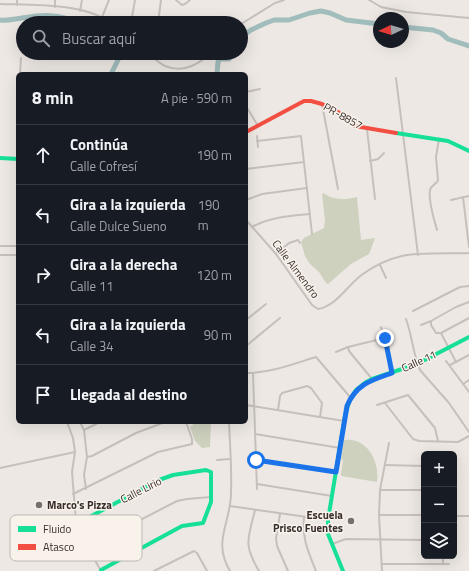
<!DOCTYPE html>
<html lang="es">
<meta charset="utf-8">
<style>
:root{--surface:#171b24;--page:#242831;--text:#f1f3f6;--muted:#9ea1a6;--line:#363941}
body{margin:0;font-family:"Titillium Web",sans-serif;background:var(--page);color:var(--text)}
.controls{position:absolute;right:12px;bottom:12px;display:grid;overflow:hidden;border-radius:6px;box-shadow:0 4px 16px #0002}
.controls button{width:36px;height:36px;display:grid;place-items:center;padding:0;border:0;border-bottom:1px solid var(--line);background:var(--surface);color:var(--text);font:20px sans-serif}
.compass{position:absolute;left:373px;top:12px;width:36px;height:36px;border-radius:50%;background:var(--surface);box-shadow:0 4px 16px #0002;rotate:266deg}
.stop{position:absolute;width:12px;height:12px;margin:-9px;border:3px solid #1a73e8;border-radius:50%;background:#fff}
.stop.end{background:#1a73e8;border-color:#fff;box-shadow:0 1px 4px #0008}
.list{margin:0;padding:0;list-style:none}
h2{display:flex;justify-content:space-between;align-items:center;height:52px;margin:0;padding:0 16px;font-size:17px}
h2 small{font-size:13px;font-weight:400;color:var(--muted)}
.list li{display:grid;grid-template-columns:26px 1fr auto;gap:12px;align-items:center;box-sizing:border-box;height:60px;padding:0 16px;border-top:1px solid var(--line)}
.list b{display:block;font-size:15px;white-space:nowrap}
.list p{margin:0;font-size:13px;white-space:nowrap;color:var(--muted)}
.list em{font-size:13px;font-style:normal;color:var(--muted)}
.icon{flex:none;width:22px;height:22px;fill:none;stroke:currentColor;stroke-width:2;stroke-linecap:round;stroke-linejoin:round}
.map{position:relative;flex:none;width:469px;height:571px;overflow:hidden}
.search{position:absolute;background:var(--surface);box-shadow:0 4px 16px #0002;left:16px;top:16px;width:232px;height:44px;display:flex;align-items:center;gap:10px;box-sizing:border-box;padding:0 14px;border-radius:22px;color:var(--muted);font-size:15px}
.panel{position:absolute;background:var(--surface);box-shadow:0 4px 16px #0002;left:16px;top:72px;width:232px;height:352px;border-radius:6px}
.map>svg:first-child{display:block}
.green{fill:#ced1be}
.lines{fill:none;stroke-linecap:round;stroke-linejoin:round}
.river{stroke:#a1bdbc;stroke-width:5}
.street{stroke:#c6c0bc;stroke-width:2}
.fast{stroke:#16e098;stroke-width:4}
.jam{stroke:#f24e42;stroke-width:4}
.route{stroke:#1a73e8;stroke-width:5}
.poi-dot{fill:#776f6b;stroke:#f9f2eb;stroke-width:1.5}
.labels{text-anchor:middle;dominant-baseline:central;stroke-width:3;stroke-linejoin:round;paint-order:stroke}
.street-label{font-size:11px;fill:#372e2a;stroke:#f9f2eb}
.poi-label{font-size:11px;font-weight:bold;fill:#372e2a;stroke:#f9f2eb;text-anchor:start}
.key{fill:#f9f2eb;stroke:#bfb7b1;stroke-width:1}
.key-label{font-size:11px;fill:#372e2a}
</style>
<div class="map">
<svg width="469" height="571" viewBox="0 0 469 571">
<rect width="100%" height="100%" fill="#ede8e3"/>
<g class="green">
<path d="M322,193C326,194 329,197 334,198C342,200 349,199 357,197L361,240L375,238L369,254L351,264L328,284L326,283L319,272L310,264L305,256L301,242L304,238L324,228L325,221Z"/>
<path d="M192,422H211L210,447L202,448L195,441L190,427L193,425Z"/>
<path d="M344,440C368,437 380,463 377,482L341,476V474L343,460L341,459Z"/>
</g>
<g class="lines">
<g class="river">
<path d="M0,20C8,21 14,19 22,18C41,15 60,13 77,23"/>
<path d="M403,27L433,30L441,33L448,39L469,46"/>
<path d="M241,37L251,30L266,23L274,20H289L310,13L321,11L330,13L346,20L379,24"/>
<path d="M111,74L118,60L116,53"/>
<path d="M217,74L218,62L220,59H229L233,53"/>
</g>
<g class="street">
<path d="M176,0L182,5L185,4L190,0"/>
<path d="M369,0L381,7L406,12L469,18"/>
<path d="M0,4C31,5 86,3 110,23"/>
<path d="M17,5V0"/>
<path d="M55,7V0"/>
<path d="M80,11L82,0"/>
<path d="M102,17L109,0"/>
<path d="M130,23L132,17L135,0"/>
<path d="M158,23L161,0"/>
<path d="M241,24L275,3L284,0"/>
<path d="M147,53C153,57 159,63 165,66C182,73 198,65 211,53"/>
<path d="M20,74L21,58"/>
<path d="M396,78L418,255"/>
<path d="M246,92L260,89"/>
<path d="M322,104L338,189"/>
<path d="M246,106L258,126"/>
<path d="M367,129L375,199"/>
<path d="M257,136L258,147"/>
<path d="M257,141L301,136L312,234"/>
<path d="M370,161L378,159L384,153"/>
<path d="M246,169L304,162"/>
<path d="M463,197L469,247"/>
<path d="M246,200L262,194L307,188"/>
<path d="M451,200L469,196"/>
<path d="M246,220L276,254L312,305L318,309C337,306 348,284 363,274C374,266 389,259 402,256C420,252 450,254 469,253"/>
<path d="M252,227C270,217 289,216 310,214"/>
<path d="M437,230C434,219 428,201 430,190C431,185 437,184 438,180L436,157L439,139"/>
<path d="M0,246H18"/>
<path d="M276,254L289,243L298,240L300,243"/>
<path d="M0,255H18"/>
<path d="M380,265L386,278"/>
<path d="M413,311L460,287L469,286"/>
<path d="M406,319C412,335 413,354 420,370L449,403L469,432"/>
<path d="M246,320L266,304"/>
<path d="M421,325L431,321"/>
<path d="M381,327L385,338L392,372"/>
<path d="M441,333L469,318"/>
<path d="M246,346L280,318"/>
<path d="M348,347L349,351L372,379"/>
<path d="M336,352L348,347L385,338"/>
<path d="M446,361L469,392"/>
<path d="M456,362L441,333H436L431,325V321L456,307L469,302"/>
<path d="M450,365L469,355"/>
<path d="M246,373C270,373 293,364 316,357L350,397"/>
<path d="M253,373L257,489"/>
<path d="M463,384L469,380"/>
<path d="M385,403L413,439L419,441L458,442L469,436"/>
<path d="M246,405L344,421"/>
<path d="M377,405L408,395L435,428L438,441"/>
<path d="M278,410L280,396L282,393L307,386L311,388L322,403L320,417"/>
<path d="M67,422L73,438L75,452L72,472L76,522L79,532L101,571"/>
<path d="M80,422L84,430L87,457L84,475L86,489"/>
<path d="M229,422C230,446 232,470 231,493C231,523 212,541 230,571"/>
<path d="M84,430L100,422"/>
<path d="M255,434L340,448"/>
<path d="M87,457L92,456L136,433L165,422"/>
<path d="M256,459L336,472"/>
<path d="M217,460L230,459"/>
<path d="M385,465L424,466"/>
<path d="M454,465V462"/>
<path d="M0,468L75,452"/>
<path d="M257,484L332,496"/>
<path d="M380,490H424"/>
<path d="M73,494L158,452L192,444V439L186,422"/>
<path d="M230,506L328,520"/>
<path d="M255,510C248,539 243,544 259,571"/>
<path d="M280,514L276,538L277,546L288,571"/>
<path d="M379,515H424"/>
<path d="M454,516H469"/>
<path d="M304,517C302,539 308,551 316,571"/>
<path d="M332,544L346,539L424,540"/>
<path d="M88,547L177,501L187,499L211,497"/>
<path d="M443,556V564"/>
<path d="M382,564H449"/>
<path d="M154,571L194,551L197,553L207,571"/>
<path d="M382,571L379,515L380,490L389,443"/>
</g>
<g class="fast">
<path d="M396,133L448,141L469,151"/>
<path d="M0,158L18,159"/>
<path d="M76,522L82,521L159,480L173,475L206,470L211,472V502L203,523L182,526L101,570"/>
<path d="M343,571L328,534V520L345,416L349,402L356,390L366,382L372,379L417,364L469,337"/>
</g>
<path class="jam" d="M246,132L304,101H311L322,104L338,112L355,126L396,133"/>
</g>
<g class="lines">
<path class="route" d="M256,460L336,472L347,406C356,384 372,380 392,373L385,338"/>
</g>
<g class="poi-dot">
<circle cx="39" cy="505" r="4"/>
<circle cx="351" cy="521" r="4"/>
</g>
<g class="labels">
<g class="street-label">
<text transform="translate(343 116) rotate(29)">PR-8857</text>
<text transform="translate(296 269) rotate(53)">Calle Almendro</text>
<text transform="translate(419 361) rotate(-24)">Calle 11</text>
<text transform="translate(141 490) rotate(-27)">Calle Lirio</text>
</g>
<g class="poi-label">
<text x="47" y="505">Marco's Pizza</text>
<text x="343" y="515" text-anchor="end">Escuela<tspan x="343" dy="13">Prisco Fuentes</tspan></text>
</g>
</g>
<rect x="10" y="515" width="132" height="46" rx="6" class="key"/>
<rect x="18" y="526" width="18" height="6" fill="#16e098"/>
<rect x="18" y="544" width="18" height="6" fill="#f24e42"/>
<g class="key-label">
<text x="43" y="533">Fluido</text>
<text x="43" y="551">Atasco</text>
</g>
</svg>
<div class="controls">
<button>+</button>
<button>−</button>
<button><svg class="icon" aria-label="layers" viewBox="0 0 24 24"><path d="M12 4l9 5-9 5-9-5zM3 14l9 5 9-5"/></svg></button>
</div>
<svg class="compass" viewBox="-18 -18 36 36"><path d="M0-13l5 13h-10z" fill="#e53935"/><path d="M0 13l5-13h-10z" fill="#9ea1a6"/></svg>
<div class="stop" style="left:256px;top:460px"></div>
<div class="stop end" style="left:385px;top:338px"></div>
<div class="search"><svg class="icon" aria-label="search" viewBox="0 0 24 24"><circle cx="10" cy="10" r="6"/><path d="M15 15l6 6"/></svg>Buscar aquí</div>
<section class="panel">
<h2>8 min<small>A pie · 590 m</small></h2>
<ul class="list">
<li><svg class="icon" aria-label="ahead" viewBox="0 0 24 24"><path d="M12 20V5M6 11l6-6 6 6"/></svg><div><b>Continúa</b><p>Calle Cofresí</p></div><em>190 m</em></li>
<li><svg class="icon" aria-label="left" viewBox="0 0 24 24"><path d="M17 20v-9H6M10 6l-5 5 5 5"/></svg><div><b>Gira a la izquierda</b><p>Calle Dulce Sueno</p></div><em>190 m</em></li>
<li><svg class="icon" aria-label="right" viewBox="0 0 24 24"><path d="M7 20v-9h11M14 6l5 5-5 5"/></svg><div><b>Gira a la derecha</b><p>Calle 11</p></div><em>120 m</em></li>
<li><svg class="icon" aria-label="left" viewBox="0 0 24 24"><path d="M17 20v-9H6M10 6l-5 5 5 5"/></svg><div><b>Gira a la izquierda</b><p>Calle 34</p></div><em>90 m</em></li>
<li><svg class="icon" aria-label="arrive" viewBox="0 0 24 24"><path d="M6 21V4h12l-3 4 3 4H6"/></svg><div><b>Llegada al destino</b></div></li>
</ul>
</section>
</div>
